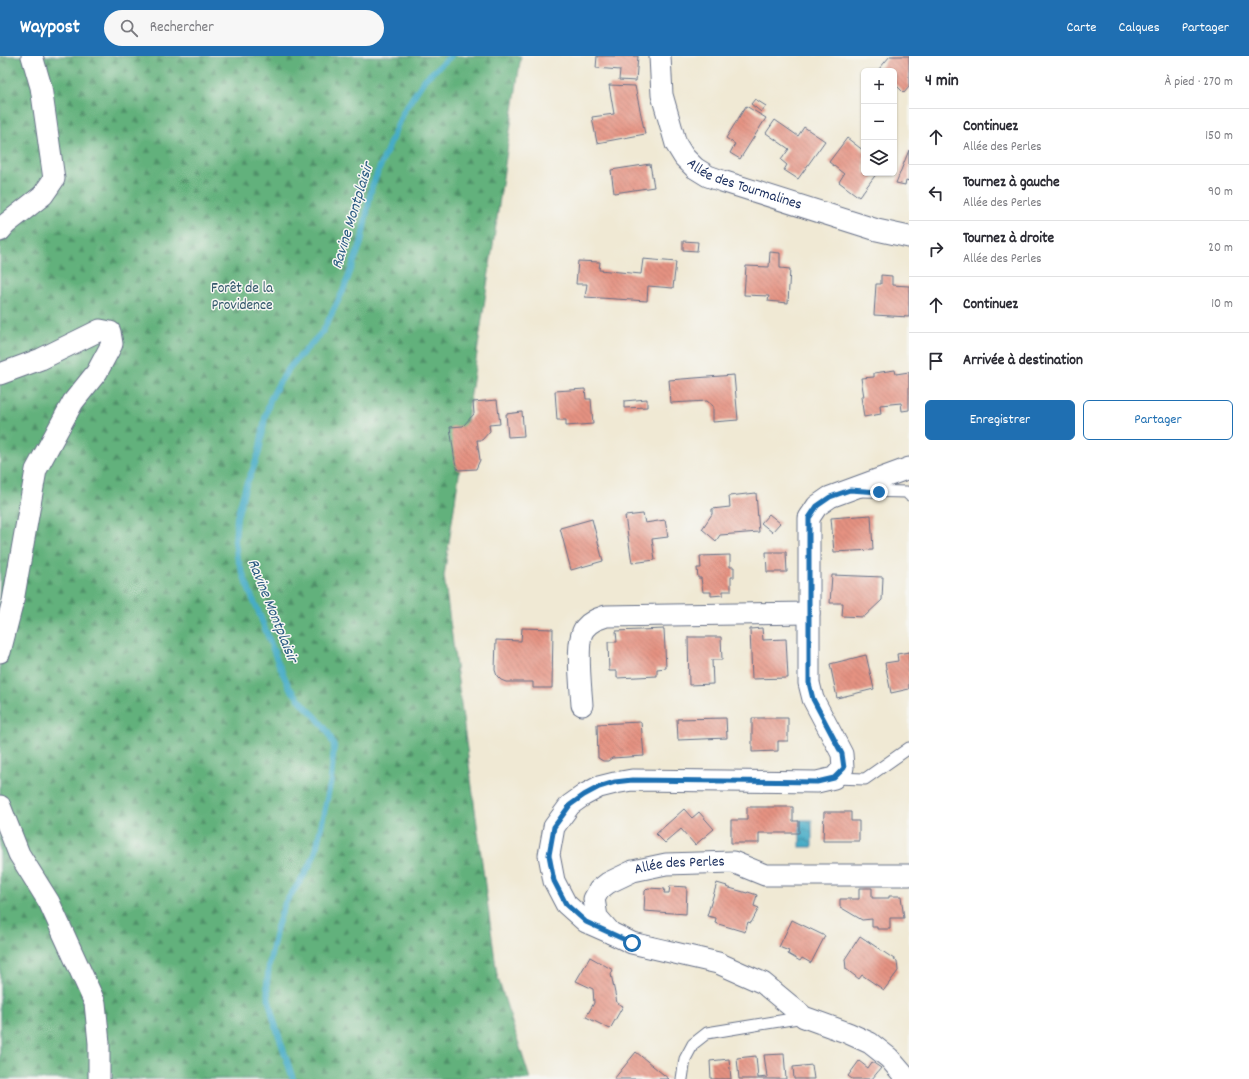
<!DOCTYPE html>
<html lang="fr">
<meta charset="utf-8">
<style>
:root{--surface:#fff;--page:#f7f7f7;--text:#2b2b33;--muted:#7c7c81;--line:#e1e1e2;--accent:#1f6fb2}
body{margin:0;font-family:Dekko,sans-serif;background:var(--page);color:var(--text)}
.controls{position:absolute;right:12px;top:12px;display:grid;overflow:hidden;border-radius:6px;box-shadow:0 1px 3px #0004}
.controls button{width:36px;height:36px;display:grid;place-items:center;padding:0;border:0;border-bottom:1px solid var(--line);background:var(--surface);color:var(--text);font:20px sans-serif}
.stop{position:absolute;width:12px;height:12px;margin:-9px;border:3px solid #1f6fb2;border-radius:50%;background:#fff}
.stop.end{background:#1f6fb2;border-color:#fff;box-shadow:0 1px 4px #0008}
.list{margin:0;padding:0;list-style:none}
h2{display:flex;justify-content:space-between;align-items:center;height:52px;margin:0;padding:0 16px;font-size:17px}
h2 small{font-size:13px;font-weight:400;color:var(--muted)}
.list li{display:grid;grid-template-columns:26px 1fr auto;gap:12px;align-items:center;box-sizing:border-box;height:56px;padding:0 16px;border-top:1px solid var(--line)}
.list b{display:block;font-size:15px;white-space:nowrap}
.list p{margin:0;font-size:13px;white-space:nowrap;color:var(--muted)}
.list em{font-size:13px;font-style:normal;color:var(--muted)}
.actions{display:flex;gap:8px;padding:12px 16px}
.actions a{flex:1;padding:9px 0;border:1px solid var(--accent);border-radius:6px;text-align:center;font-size:14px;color:var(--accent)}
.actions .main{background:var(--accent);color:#fff}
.icon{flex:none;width:22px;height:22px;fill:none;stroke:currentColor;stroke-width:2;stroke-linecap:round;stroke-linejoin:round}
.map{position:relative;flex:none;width:909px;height:1023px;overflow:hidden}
header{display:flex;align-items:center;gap:24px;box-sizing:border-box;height:56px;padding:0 20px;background:var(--accent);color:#fff}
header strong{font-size:19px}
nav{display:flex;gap:22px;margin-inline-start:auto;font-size:14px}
.search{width:280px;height:36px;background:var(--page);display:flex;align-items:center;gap:10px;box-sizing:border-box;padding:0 14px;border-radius:22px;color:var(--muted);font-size:15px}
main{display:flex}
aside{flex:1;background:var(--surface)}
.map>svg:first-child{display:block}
.forest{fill:url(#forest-firs);stroke:#3e706d}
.water{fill:url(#water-waves);stroke:#306e92}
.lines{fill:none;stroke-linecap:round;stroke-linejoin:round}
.stream{stroke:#46acc6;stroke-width:6}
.building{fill:url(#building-back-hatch)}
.service-casing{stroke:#667087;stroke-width:13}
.minor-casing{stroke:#667087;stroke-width:23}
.service{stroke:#fff;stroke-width:11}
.minor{stroke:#fff;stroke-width:21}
.route{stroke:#1f6fb2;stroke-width:5}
.labels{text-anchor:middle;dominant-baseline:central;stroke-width:3;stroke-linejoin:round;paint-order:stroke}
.street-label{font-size:15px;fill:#1b2f5e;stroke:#f6f6f2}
.park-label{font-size:15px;fill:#32576b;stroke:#f6f6f2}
.water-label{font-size:16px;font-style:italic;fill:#2a5b82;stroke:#f6f6f2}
</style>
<header>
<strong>Waypost</strong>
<div class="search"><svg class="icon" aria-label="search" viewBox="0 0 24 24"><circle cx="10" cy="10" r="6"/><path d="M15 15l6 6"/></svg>Rechercher</div>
<nav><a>Carte</a><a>Calques</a><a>Partager</a></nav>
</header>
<main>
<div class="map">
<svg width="909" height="1023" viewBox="0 0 909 1023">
<defs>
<pattern id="forest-firs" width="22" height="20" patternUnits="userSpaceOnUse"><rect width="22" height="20" fill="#62b17c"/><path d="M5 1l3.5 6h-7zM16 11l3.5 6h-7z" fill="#509069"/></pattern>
<pattern id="water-waves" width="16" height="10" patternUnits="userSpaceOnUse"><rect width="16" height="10" fill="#46acc6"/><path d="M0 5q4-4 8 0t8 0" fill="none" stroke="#3a8ca4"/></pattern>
<pattern id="building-back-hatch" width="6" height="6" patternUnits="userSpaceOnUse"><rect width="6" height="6" fill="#e59281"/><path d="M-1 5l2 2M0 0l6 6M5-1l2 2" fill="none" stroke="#b9786d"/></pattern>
</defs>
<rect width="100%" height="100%" fill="#f6f6f2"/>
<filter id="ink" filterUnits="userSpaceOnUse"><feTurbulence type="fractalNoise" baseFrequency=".025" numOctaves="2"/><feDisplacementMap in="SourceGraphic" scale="8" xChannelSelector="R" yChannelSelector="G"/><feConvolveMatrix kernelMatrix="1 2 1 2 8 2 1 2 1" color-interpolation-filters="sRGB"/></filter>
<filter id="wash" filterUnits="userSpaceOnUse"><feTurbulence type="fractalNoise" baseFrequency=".012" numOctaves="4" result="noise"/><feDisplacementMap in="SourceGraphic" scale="16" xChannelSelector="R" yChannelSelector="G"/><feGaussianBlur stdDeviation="0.9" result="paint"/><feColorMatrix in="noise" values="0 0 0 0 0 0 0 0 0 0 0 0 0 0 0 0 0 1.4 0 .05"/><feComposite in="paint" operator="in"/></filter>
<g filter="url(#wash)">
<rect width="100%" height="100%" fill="#f0e9d4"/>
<path class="forest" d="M0,0H521L444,520L497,919L530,1023H0Z"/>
<rect class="water" x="800" y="764" width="12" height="27"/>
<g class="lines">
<path class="stream" d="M293,1023L274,965L269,945L267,928L269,909L277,871L285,847L303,821L311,807L316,794L331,724L334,690L328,676L316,661L306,651L289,631L277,604L257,552L250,537L237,501L235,485L237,461L246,429L253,413L259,396L265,362L270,344L279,327L290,311L323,275L343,235L361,187L372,130L403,56L425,23L451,0"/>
</g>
<g id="blocks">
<g class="building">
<path d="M597,0H638L636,25L619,24L620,14L596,12Z"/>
<path d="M890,0H909V31L904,37L894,27V15H881L879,13Z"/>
<path d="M609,29L635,30L645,78L597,87L592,61L614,58Z"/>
<path d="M755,43L766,50L761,56L751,48Z"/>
<path d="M746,50L766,62L740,103L730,97L735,88L726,82Z"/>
<path d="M775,64L798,80L804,71L825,85L798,123L784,114L787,109L781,104L789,93L766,77Z"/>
<path d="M847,82L864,95V117H877L859,141L839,126L844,118L829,106Z"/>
<path d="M909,94V125L906,124L905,129L896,127Z"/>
<path d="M650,108L654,131L614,137L611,114Z"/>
<path d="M683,185L698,186L697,195L683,194Z"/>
<path d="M770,196L780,197V212L790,213L788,247L768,245L769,240L744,239L746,210L769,211Z"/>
<path d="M643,203L676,206L673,232L648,230L647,245L585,241L587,228H576L578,205L600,206L599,214L641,218Z"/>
<path d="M881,219L892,220V229L909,230V261L874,259L876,228H881Z"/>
<path d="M895,314L896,318L909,316V354L902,355L901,347L880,349L881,358L864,361L861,341H864L861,322L874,321V317Z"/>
<path d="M734,319L738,364L713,366V350L707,345L671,347L669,324Z"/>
<path d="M585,333L586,343H591L593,368L566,370V364H557L555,335Z"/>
<path d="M647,343V351L624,352V345Z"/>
<path d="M497,344L500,368L489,369L490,375L482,384H477L480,404L476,413L458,414L455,406L450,371L463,370L474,358L473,346Z"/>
<path d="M522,356L524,380L508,381L506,358Z"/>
<path d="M756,437L759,476L720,479L716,485L702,473L712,458V453L730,451L729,440Z"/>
<path d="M643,458L645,467L665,464L668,481L652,483L655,504L632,507L625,460Z"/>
<path d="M769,458L780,467L772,476L761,467Z"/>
<path d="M871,459L873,494L834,496L831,462Z"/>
<path d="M592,463L603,505L571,514L560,472Z"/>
<path d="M766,496H786L787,516H767Z"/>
<path d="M730,499V511H734V521H731V535H723V539L711,540V536H703L701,522H698L697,512H701L700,500Z"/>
<path d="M832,519L883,521L882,544L864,561L842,560L843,547H830Z"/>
<path d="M522,572L553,573L552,632H533V626H506L501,624L497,620L495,614L496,584L521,585Z"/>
<path d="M762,572L763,584L786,583L788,622L752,623L750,573Z"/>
<path d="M664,573L666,612L657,613V620L617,622V615H609L608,586H617L616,575Z"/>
<path d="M688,581H721L722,604H712L713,628L689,629Z"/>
<path d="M909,596V633L891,637L885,607L898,605L897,598Z"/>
<path d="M866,599L874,633L837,642L830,608Z"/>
<path d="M726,662L727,682L678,684L677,663Z"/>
<path d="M752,662H788V685H778V695L752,696Z"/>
<path d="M641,666L644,700L612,702L608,705H603L598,702L597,668Z"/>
<path d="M747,751H793V765H799V777H759V787H731V764H747Z"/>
<path d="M684,753L692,762L699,756L714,773L695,789L681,773L665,787L656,778Z"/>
<path d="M824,756H851V765H859V785H823Z"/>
<path d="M717,827L727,830L726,831L747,837L748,836L757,839L754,850L759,852L751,867L748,866L745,876L715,867L716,862L707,860Z"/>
<path d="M670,830L687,831L686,858L644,855L645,835L648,832L665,833L664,837H669Z"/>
<path d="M859,832H872V842H889V840H901L904,862H890V873H877V871H872V863L862,864L840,851V843H859Z"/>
<path d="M792,864L825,880L811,907L802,902L800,905L788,898L789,895L779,891Z"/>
<path d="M860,880L897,905L898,915L884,934L862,919L859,923L846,913L845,903Z"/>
<path d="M590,901L613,914L611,918L617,947L623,950L610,973L586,961L594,947L593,933L576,925Z"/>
<path d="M636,996L669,1023H614Z"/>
<path d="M784,998L786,1023H739L737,1002L756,1000L758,1022L767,1021L764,999Z"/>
<path d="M729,1003L731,1023H711L710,1005Z"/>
<path d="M859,1005L868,1012L872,1006L881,1012L872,1023H852L848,1020Z"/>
<path d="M812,1009L814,1023H794L793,1011Z"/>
</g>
</g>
</g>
<g filter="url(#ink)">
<use href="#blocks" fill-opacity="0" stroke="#667087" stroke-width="1"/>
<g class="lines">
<defs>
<g id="service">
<path d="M861,435L907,436L909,439"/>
<path d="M834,722L865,723L909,692"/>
<path d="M682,1023L685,1003L693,988L707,977L804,961"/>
</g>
<g id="minor">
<path id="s1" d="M660,0L662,39L676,88L684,101L695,112L708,120L722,125L877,174L909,181"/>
<path d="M0,175L6,168L43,139L54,123L41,31L32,0"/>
<path d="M0,318L41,303L100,274L110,276L112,288L97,316L73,346L36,414L13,545L0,596"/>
<path d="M582,649C581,632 575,583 585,572C591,565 597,563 606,560L809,557"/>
<path d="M0,750L19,798L49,846L95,947L99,987V1023"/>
<path d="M611,877L586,866L566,848L554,825L549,799L554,771L570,749L584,739L599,731L615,727L632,724L817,726L834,722L843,712L842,698L813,643L809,627V462L817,450L830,441L909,412"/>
<path id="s2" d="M907,1023L889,1002L870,987L848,977L804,961L763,927L718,907L632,887L611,877L597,861L594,843L599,834L608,827L633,815L666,808L733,806L765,819H909"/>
</g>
</defs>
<use href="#service" class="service-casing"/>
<use href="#minor" class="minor-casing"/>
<use href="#service" class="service"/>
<use href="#minor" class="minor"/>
</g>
</g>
<g class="lines" filter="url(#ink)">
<path class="route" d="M632,887L586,866L566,848L554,825L549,799L554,771L570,749L584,739L599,731L615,726L632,724L817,726L834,722L844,712L842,698L813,643L809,627V462L817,450L830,441L850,434L879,436"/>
</g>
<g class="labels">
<g class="street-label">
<text stroke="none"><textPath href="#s1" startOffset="173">Allée des Tourmalines</textPath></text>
<text stroke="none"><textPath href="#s2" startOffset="473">Allée des Perles</textPath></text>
</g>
<g class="park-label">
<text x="242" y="233">Forêt de la<tspan x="242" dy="17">Providence</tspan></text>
</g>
<g class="water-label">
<text transform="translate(353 160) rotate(-73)">Ravine Montplaisir</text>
<text transform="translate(272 555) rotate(68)">Ravine Montplaisir</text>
</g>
</g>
</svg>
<div class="controls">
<button>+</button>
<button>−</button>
<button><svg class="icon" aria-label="layers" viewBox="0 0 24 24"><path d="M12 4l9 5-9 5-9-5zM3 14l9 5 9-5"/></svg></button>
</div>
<div class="stop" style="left:632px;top:887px"></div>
<div class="stop end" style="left:879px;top:436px"></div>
</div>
<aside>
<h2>4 min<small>À pied · 270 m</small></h2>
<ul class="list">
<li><svg class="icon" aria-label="ahead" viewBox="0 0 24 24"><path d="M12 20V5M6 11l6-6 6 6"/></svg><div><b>Continuez</b><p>Allée des Perles</p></div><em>150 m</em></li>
<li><svg class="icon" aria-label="left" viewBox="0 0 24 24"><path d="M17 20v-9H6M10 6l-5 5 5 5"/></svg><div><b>Tournez à gauche</b><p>Allée des Perles</p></div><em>90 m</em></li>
<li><svg class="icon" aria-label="right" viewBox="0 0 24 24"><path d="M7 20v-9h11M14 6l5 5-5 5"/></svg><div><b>Tournez à droite</b><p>Allée des Perles</p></div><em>20 m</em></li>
<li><svg class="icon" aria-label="ahead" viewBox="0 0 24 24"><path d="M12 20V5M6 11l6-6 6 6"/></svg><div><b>Continuez</b></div><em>10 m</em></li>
<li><svg class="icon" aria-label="arrive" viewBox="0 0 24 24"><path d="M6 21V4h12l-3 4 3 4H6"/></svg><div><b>Arrivée à destination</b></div></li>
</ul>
<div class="actions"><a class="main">Enregistrer</a><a>Partager</a></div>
</aside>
</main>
